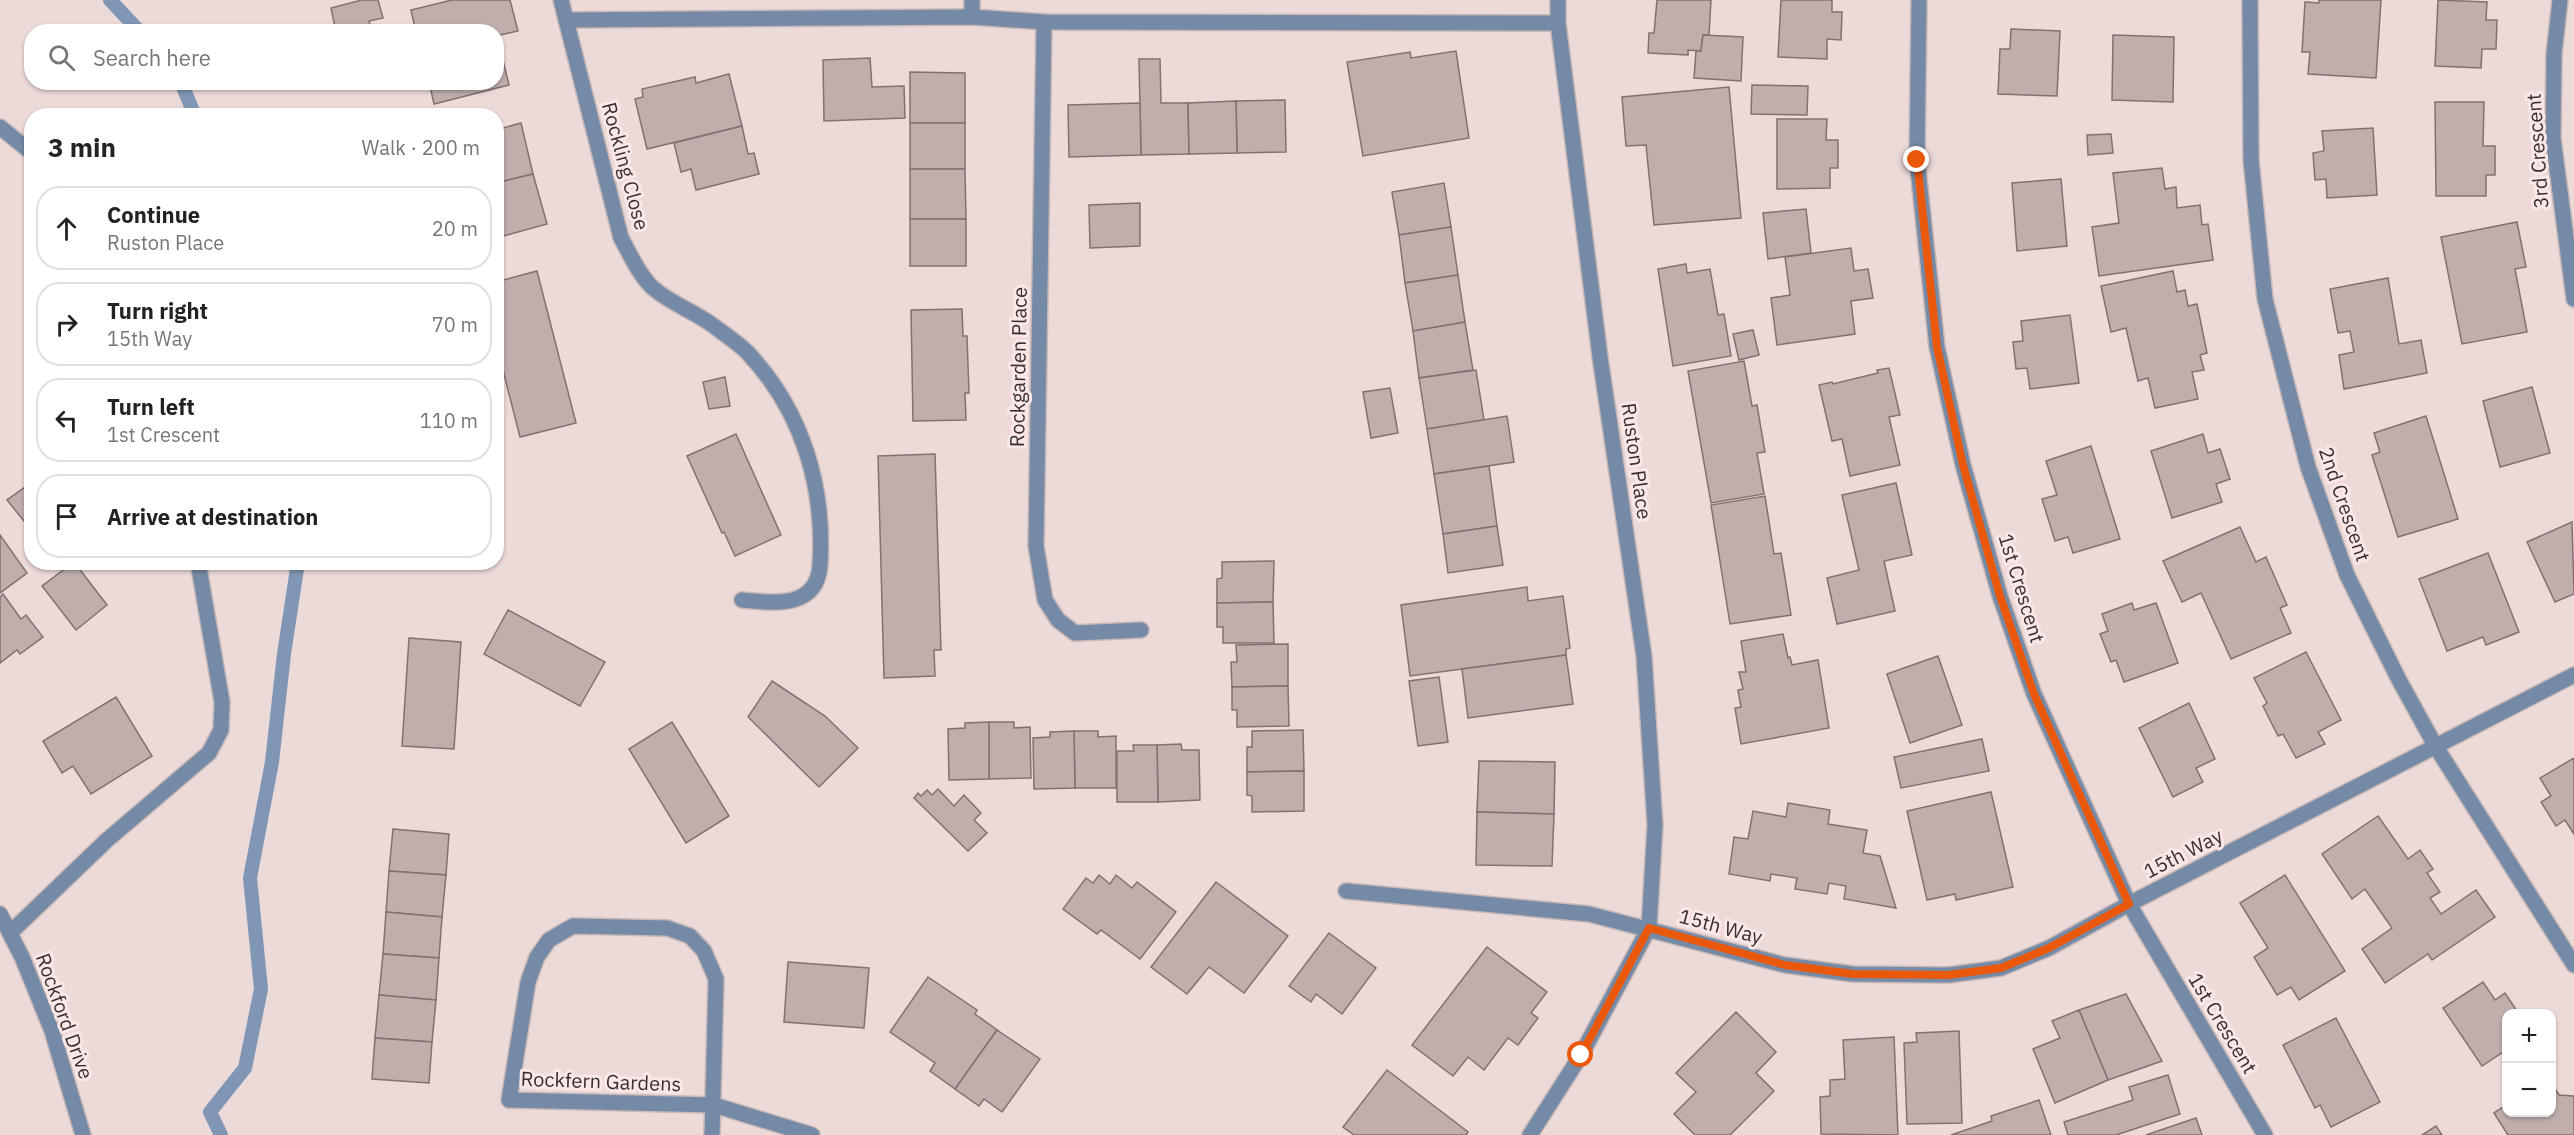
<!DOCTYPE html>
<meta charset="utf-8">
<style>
:root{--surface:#fff;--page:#f6f6f6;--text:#222;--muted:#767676;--line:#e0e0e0}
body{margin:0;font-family:"IBM Plex Sans",sans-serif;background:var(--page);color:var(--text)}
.controls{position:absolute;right:18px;bottom:18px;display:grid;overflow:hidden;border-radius:12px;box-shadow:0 2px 4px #0004}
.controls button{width:54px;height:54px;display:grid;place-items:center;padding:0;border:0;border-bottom:2px solid var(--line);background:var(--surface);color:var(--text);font:30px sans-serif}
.stop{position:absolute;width:18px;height:18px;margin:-14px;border:4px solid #ea580c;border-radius:50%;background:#fff}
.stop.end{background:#ea580c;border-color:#fff;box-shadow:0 2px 6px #0008}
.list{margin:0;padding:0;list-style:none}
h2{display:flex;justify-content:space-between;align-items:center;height:78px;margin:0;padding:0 24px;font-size:26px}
h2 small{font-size:20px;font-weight:400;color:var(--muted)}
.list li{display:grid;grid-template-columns:39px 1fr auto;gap:18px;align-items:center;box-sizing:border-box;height:84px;margin:0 12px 12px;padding:0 12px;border:2px solid var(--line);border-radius:24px}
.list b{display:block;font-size:22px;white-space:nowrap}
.list p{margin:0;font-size:20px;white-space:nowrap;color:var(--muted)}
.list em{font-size:20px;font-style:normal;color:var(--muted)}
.icon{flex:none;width:33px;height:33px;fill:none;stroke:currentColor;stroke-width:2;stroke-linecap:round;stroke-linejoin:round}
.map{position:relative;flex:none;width:2574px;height:1135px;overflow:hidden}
.search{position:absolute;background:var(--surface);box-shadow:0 2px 4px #0004;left:24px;top:24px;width:480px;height:66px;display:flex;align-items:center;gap:15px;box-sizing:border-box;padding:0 21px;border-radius:24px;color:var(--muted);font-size:22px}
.panel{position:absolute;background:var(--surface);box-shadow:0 2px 4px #0004;left:24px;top:108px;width:480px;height:462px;border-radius:24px}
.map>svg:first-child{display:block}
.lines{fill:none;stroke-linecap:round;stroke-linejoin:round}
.stream{stroke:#8096b5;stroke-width:14}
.building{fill:#bfaeac;stroke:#81716f;stroke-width:1.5}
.minor-casing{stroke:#c8b8b6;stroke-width:18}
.minor{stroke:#748aa6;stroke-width:15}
.route{stroke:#ea580c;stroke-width:8}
.labels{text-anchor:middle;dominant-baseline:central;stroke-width:6;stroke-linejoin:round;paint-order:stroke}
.street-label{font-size:20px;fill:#37302f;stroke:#fae7e6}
</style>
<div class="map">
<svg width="2574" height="1135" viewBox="0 0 2574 1135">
<rect width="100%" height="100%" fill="#ecdad8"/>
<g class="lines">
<g class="stream">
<path d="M110,0L140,32"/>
<path d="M181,82L195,116"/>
<path d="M221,1135L210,1112L245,1068L261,989L250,878L272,762L284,654L298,562"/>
</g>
</g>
<g class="building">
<path d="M362,0H378L383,18L369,21L372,32H336L331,8Z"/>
<path d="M452,0H510L518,31L496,36V32H416L411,10Z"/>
<path d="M1657,0H1711L1709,35H1703L1701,51L1688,50V55L1648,53L1649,33H1654Z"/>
<path d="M1781,0H1832V12H1842L1841,40L1827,39V59L1778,57Z"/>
<path d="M2319,0H2381L2376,78L2308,74L2310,52H2302L2305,2L2319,3Z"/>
<path d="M2438,0L2487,2L2486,20H2497L2496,49H2482L2481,68L2435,66Z"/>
<path d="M2011,29L2060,31L2057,96L1998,94L2000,49H2010Z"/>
<path d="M1703,35L1743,37L1741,81L1694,78L1696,51H1701Z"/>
<path d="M2113,35L2174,37L2173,102L2112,100Z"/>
<path d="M497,36L509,85L434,104L429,82H496Z"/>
<path d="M1456,51L1469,138L1363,156L1347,62L1410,52L1411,58Z"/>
<path d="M870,58L872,87L904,86L905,118L824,121L823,60Z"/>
<path d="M1139,59H1160L1161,103H1188L1189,154L1141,155Z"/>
<path d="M910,72L965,73V123H910Z"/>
<path d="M729,74L742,126L647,149L635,99L643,97L642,89L695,77L696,83Z"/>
<path d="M1752,85L1808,86L1807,115L1751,114Z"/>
<path d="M1729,87L1741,218L1654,225L1646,145L1626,146L1622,97Z"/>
<path d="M1285,100L1286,152L1237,153L1236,101Z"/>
<path d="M1236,101L1237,153L1189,154L1188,103Z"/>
<path d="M2435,102H2484L2483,146H2495V175H2486V196H2436Z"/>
<path d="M1140,103L1141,155L1069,157L1068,105Z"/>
<path d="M1777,119H1827L1826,140H1838V168H1830V188L1777,189Z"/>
<path d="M521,123L533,174L496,183V130Z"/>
<rect x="910" y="123" width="55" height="46"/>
<path d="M742,126L748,154L754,153L759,174L696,190L691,169L681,172L674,143Z"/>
<path d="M2373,128L2377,195L2327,198L2326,179L2315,180L2313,153L2324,151L2322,131Z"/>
<path d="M2111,134L2113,153L2088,155L2087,135Z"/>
<path d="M2162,168L2165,189L2176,187L2177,208L2200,205L2202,225L2208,224L2213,260L2099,276L2092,227L2119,223L2113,173Z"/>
<path d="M910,169H965L966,219H910Z"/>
<path d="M533,174L547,224L496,238V183Z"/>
<path d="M2061,179L2067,246L2017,251L2012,183Z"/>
<path d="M1444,183L1451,227L1399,235L1392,192Z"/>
<path d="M1140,203V246L1090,248L1089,205Z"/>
<path d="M1806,209L1811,253L1768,259L1763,213Z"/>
<rect x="910" y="219" width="56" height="47"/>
<path d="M2517,222L2526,267L2515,269L2527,332L2462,344L2441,237Z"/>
<path d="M1451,227L1458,275L1405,283L1399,235Z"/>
<path d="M1851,248L1854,271L1868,269L1873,298L1851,301L1855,334L1777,345L1771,298L1790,295L1785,257Z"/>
<path d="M1686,264L1687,273L1710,269L1718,315L1724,314L1731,356L1673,366L1658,269Z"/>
<path d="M537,271L576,423L520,437L496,343V282Z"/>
<path d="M2173,271L2177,292L2185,290L2188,306L2197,304L2207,353L2200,355L2204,370L2192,372L2198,399L2155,408L2148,378L2138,381L2126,328L2111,332L2101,286Z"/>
<path d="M1458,275L1465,322L1413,331L1405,283Z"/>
<path d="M2388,278L2399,344L2421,340L2427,373L2344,389L2339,355L2354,352L2350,331L2338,333L2330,289Z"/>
<path d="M962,309L963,336H967L969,393H965L966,420L913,421L911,310Z"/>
<path d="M2070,315L2079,383L2030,389L2027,368L2016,369L2013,342L2023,341L2021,321Z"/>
<path d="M1465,322L1473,370L1419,378L1413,331Z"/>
<path d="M1753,330L1759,355L1739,360L1733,334Z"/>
<path d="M1744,361L1752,406L1757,405L1765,452L1757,453L1764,494L1711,503L1688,371Z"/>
<path d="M1889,368L1900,415L1889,417L1900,465L1850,476L1842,439L1832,441L1819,385L1832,382L1833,384L1878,373L1877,370Z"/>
<path d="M1476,370L1484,420L1427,429L1419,378Z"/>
<path d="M725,377L730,406L709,409L703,382Z"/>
<path d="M2532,387L2550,453L2500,467L2483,401Z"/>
<path d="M1390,388L1398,433L1371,438L1363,392Z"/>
<path d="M1507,416L1514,462L1434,474L1427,429Z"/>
<path d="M2426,416L2458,519L2398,537L2372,455L2380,452L2374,433Z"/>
<path d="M736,434L781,535L735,556L724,532L722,533L687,456Z"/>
<path d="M2203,434L2208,453L2220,449L2230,479L2216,484L2222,502L2172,518L2151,451Z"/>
<path d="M2091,446L2120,539L2073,553L2068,537L2055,541L2042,499L2057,495L2046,461Z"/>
<path d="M935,454L941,650H934L935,676L884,678L878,456Z"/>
<path d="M1489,466L1497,526L1443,534L1434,474Z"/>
<path d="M32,482V531L7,500Z"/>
<path d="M1896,483L1912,555L1884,561L1895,611L1837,624L1827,578L1859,570L1842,495Z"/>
<path d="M1765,496L1774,554L1781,553L1791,615L1730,624L1711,505Z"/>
<path d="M2572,522L2574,594L2555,602L2527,542Z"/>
<path d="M1497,526L1503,565L1448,573L1443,534Z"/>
<path d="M2240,527L2256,562L2266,557L2287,605L2280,608L2291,633L2231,659L2201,593L2182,602L2163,561Z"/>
<path d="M0,535L27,573L0,593Z"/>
<path d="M2488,553L2519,632L2486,645L2483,637L2447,651L2419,579Z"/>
<path d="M1274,561L1273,602L1217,603V579L1222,578V562Z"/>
<path d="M74,562L107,605L76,630L42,586Z"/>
<path d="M1527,587L1528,601L1563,596L1570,648L1566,649V655L1410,676L1401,605Z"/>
<path d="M3,594L21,619L26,615L43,637L20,654L17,650L0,663V597Z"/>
<path d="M1273,602L1274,643H1223V627H1217V603Z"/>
<path d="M2132,603L2134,610L2156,603L2178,663L2124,682L2116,660L2111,662L2100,634L2108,631L2102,614Z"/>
<path d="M508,610L605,662L580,706L484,654Z"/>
<path d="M1783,634L1788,658L1790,657L1792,665L1818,660L1829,728L1741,744L1735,708L1741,707L1738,690L1743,689L1739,672H1746L1741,641Z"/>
<path d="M409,638L461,642L454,749L402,746Z"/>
<path d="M1288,644V686L1232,687L1231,662H1237L1236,645Z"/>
<path d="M2306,652L2341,720L2318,732L2325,744L2296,758L2283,734L2278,736L2263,706L2267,703L2254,678Z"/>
<path d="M1566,655L1573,704L1468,718L1462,669Z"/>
<path d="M1938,656L1962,725L1910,743L1887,674Z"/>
<path d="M1439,677L1448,742L1418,746L1409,681Z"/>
<path d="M772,681L825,716L858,748L819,787L748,717Z"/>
<path d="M1288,686L1289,726L1237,727V710H1232V687Z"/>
<path d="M116,697L152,756L91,794L73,766L62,773L43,741Z"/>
<path d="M2189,703L2215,759L2196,768L2203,782L2173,797L2139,728Z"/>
<path d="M672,722L729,816L686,843L629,749Z"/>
<path d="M989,722H1014V728L1030,727L1031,778L989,779Z"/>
<path d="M989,722V779L949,780L948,729L965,728V723Z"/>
<path d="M1303,730L1304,771L1247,772V747H1252V731Z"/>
<path d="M1074,731H1098V737L1116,736V788H1075Z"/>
<path d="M1074,731L1075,788L1034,789L1033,738L1050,737V732Z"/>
<path d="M1982,739L1989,771L1901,788L1894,757Z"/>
<path d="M1181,744L1182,750H1199L1200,800L1158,802L1157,745Z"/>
<path d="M1133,745H1157L1158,802H1117V751H1134Z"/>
<path d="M2574,758V834L2565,820L2556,826L2541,802L2551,796L2540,778Z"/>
<path d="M1479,761L1555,762L1554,814L1477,812Z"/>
<path d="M1304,771V811L1252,812V796L1247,795V772Z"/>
<path d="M938,789L954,806L964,795L981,813L974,820L987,833L968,851L914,798L918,793L921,796L927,790L932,795Z"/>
<path d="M1991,792L2013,887L1956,900L1955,894L1927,900L1907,811Z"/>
<path d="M1788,803L1830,810L1828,824L1867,830L1863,853L1880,856L1896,908L1844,899L1846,886L1829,883L1827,894L1795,889L1797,878L1771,874L1770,881L1729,874L1734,837L1748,839L1753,811L1786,817Z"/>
<path d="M1477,812L1554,814L1552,866L1476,865Z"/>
<path d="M2378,816L2408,859L2420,850L2433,869L2427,873L2440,892L2430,898L2441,914L2476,890L2495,917L2432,960L2428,954L2385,983L2362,949L2392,928L2365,889L2352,899L2322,854Z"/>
<path d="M393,829L449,834L446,875L389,871Z"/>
<path d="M389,871L446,875L442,917L386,912Z"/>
<path d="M1099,875L1110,884L1116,875L1132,888L1137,882L1176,912L1140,959L1101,930L1097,934L1063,909L1086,878L1093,883Z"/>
<path d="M2285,875L2345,971L2299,1000L2291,987L2277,995L2254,957L2268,948L2240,903Z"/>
<path d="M1216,882L1288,936L1244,993L1209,967L1187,994L1151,967Z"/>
<path d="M386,912L442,917L439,958L383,954Z"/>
<path d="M1329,933L1376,968L1342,1014L1316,994L1311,1002L1289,986Z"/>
<path d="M1487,947L1547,992L1531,1013L1538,1018L1518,1045L1508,1038L1484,1070L1468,1057L1453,1076L1412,1045Z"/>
<path d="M383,954L439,958L436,1000L379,995Z"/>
<path d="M788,962L869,968L864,1028L784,1022Z"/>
<path d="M928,977L977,1010L975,1014L997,1030L955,1089L930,1071L935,1063L890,1032Z"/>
<path d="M2483,982L2495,1000L2505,993L2519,1014H2506V1050L2482,1066L2443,1008Z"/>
<path d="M2126,994L2162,1061L2108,1080L2079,1010Z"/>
<path d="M379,995L436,1000L432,1042L375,1038Z"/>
<path d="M2079,1010L2108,1080L2055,1103L2033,1049L2060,1038L2052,1021Z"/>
<path d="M1736,1012L1776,1052L1756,1073L1774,1091L1730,1135H1695L1674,1114L1696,1092L1676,1073Z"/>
<path d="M2336,1018L2380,1102L2331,1127L2320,1105L2315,1108L2283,1045Z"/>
<path d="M997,1030L1040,1059L1002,1112L984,1099L979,1106L955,1089Z"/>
<path d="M1959,1031L1962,1123L1907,1124L1904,1043L1917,1042L1916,1033Z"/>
<path d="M1894,1037L1898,1135L1821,1134L1820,1097L1830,1096V1080L1845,1079L1843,1040Z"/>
<path d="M375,1038L432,1042L429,1083L372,1079Z"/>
<path d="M1387,1070L1468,1132L1466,1135H1354L1343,1127Z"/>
<path d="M2168,1075L2180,1114L2116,1135H2068L2064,1122L2133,1100L2129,1087Z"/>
<path d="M2552,1084L2559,1095L2574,1096V1135H2508L2494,1113L2506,1105V1112H2552Z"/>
<path d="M2039,1100L2051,1135H1951L1992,1121L1991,1116Z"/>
<path d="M2196,1118L2202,1135H2146Z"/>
<path d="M2436,1126L2442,1135H2422Z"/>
</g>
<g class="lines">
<defs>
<g id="minor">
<path d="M561,0L621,238C630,254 639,275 653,288C670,303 693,311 711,324C723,333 737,342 747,352C802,410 825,486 820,565C817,609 774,603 742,600"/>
<path d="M1919,0L1917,160L1937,347L1963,465L2000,596L2034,694L2129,904L2265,1135"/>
<path d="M2250,0L2251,160L2265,299L2308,467L2347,575L2398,678L2436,747L2574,965"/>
<path d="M2560,0L2554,54L2553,138L2574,299"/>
<path d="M972,17V0"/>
<path d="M566,20L972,17L1044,22L1558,23"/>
<path d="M1044,22L1036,546L1045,600L1058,620L1075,633L1141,630"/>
<path d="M0,127L32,153"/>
<path d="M1346,891L1589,914L1785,965L1853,974L1948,975L2001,968L2049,948L2129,904L2574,675"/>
<path d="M0,914L22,957L52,1031L83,1135"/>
<path d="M10,933L107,840L209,753L221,730L222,702L198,562"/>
<path d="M712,1135L716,979L704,951L690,936L667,928L573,926L549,940L537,957L528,982L509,1100L714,1105L812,1135"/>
<path d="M1530,1135L1581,1055L1649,928L1655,825L1644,656L1600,357L1558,23V0"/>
</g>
</defs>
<use href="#minor" class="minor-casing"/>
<use href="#minor" class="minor"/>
</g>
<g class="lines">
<path class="route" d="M1581,1055L1649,928L1785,965L1853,974L1948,975L2001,968L2049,948L2129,904L2034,694L2000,596L1963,465L1937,347L1917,160"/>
</g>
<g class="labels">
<g class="street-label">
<text transform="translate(2537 151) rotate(-94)">3rd Crescent</text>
<text transform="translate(626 166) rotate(75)">Rockling Close</text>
<text transform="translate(1018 367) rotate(-89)">Rockgarden Place</text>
<text transform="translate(1637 461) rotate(82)">Ruston Place</text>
<text transform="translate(2345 504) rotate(71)">2nd Crescent</text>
<text transform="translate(2022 588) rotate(73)">1st Crescent</text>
<text transform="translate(2183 853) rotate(-27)">15th Way</text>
<text transform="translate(1721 926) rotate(15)">15th Way</text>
<text transform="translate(65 1016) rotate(70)">Rockford Drive</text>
<text transform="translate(2223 1023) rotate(59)">1st Crescent</text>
<text transform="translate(601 1081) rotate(2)">Rockfern Gardens</text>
</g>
</g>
</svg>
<div class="controls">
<button>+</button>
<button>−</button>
</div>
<div class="stop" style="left:1581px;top:1055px"></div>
<div class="stop end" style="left:1917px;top:160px"></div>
<div class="search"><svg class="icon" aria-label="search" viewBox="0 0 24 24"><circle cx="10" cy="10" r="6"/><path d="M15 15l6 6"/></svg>Search here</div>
<section class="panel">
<h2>3 min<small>Walk · 200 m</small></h2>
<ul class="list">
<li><svg class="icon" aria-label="ahead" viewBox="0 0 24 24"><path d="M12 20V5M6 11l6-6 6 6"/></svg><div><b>Continue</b><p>Ruston Place</p></div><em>20 m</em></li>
<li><svg class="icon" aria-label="right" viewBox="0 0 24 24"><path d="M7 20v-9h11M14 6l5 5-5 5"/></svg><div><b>Turn right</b><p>15th Way</p></div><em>70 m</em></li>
<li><svg class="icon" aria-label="left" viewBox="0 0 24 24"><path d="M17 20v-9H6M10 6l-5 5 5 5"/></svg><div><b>Turn left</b><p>1st Crescent</p></div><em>110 m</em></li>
<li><svg class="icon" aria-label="arrive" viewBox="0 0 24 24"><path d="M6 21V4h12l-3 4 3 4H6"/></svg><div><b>Arrive at destination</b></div></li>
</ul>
</section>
</div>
